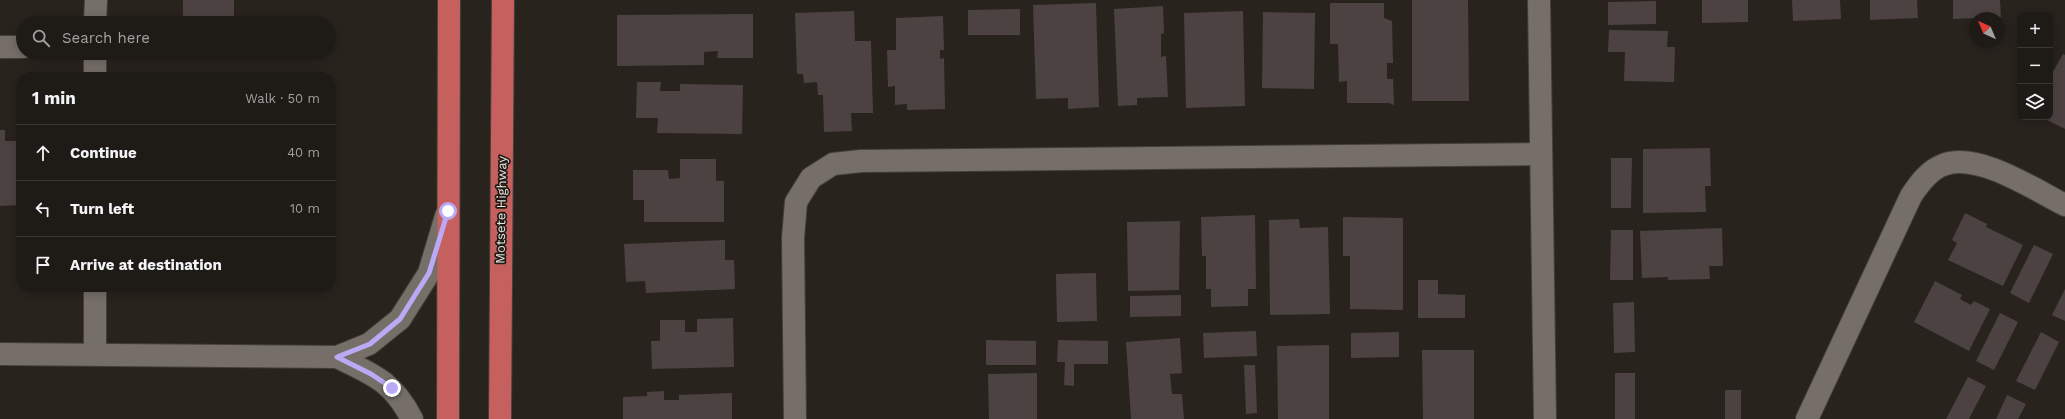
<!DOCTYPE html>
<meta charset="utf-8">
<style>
:root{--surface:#1e1a16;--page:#2b2723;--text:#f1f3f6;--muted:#a1a1a1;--line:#3c3835}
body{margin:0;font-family:"Work Sans",sans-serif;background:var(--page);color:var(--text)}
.controls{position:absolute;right:12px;top:12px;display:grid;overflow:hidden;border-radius:8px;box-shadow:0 2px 10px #0003}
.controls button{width:36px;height:36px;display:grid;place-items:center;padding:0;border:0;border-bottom:1px solid var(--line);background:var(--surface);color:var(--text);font:20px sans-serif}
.compass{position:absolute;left:1969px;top:12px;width:36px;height:36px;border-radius:50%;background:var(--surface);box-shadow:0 2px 10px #0003;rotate:316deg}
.stop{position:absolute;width:12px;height:12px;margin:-9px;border:3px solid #baaaf6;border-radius:50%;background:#fff}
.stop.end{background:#baaaf6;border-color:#fff;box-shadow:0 1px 4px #0008}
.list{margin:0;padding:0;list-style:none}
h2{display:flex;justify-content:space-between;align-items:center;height:52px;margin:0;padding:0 16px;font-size:17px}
h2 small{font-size:13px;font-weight:400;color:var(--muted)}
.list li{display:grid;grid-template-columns:26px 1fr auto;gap:12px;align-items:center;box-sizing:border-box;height:56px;padding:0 16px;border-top:1px solid var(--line)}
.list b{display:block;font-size:15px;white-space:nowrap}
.list em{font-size:13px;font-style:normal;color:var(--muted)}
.icon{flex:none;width:22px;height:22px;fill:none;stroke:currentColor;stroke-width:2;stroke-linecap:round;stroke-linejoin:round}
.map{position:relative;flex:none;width:2065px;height:419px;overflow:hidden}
.search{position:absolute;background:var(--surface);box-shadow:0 2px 10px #0003;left:16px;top:16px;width:320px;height:44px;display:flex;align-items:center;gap:10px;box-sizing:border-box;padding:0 14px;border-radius:22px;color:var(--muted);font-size:15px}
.panel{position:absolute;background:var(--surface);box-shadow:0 2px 10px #0003;left:16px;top:72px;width:320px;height:220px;border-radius:16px}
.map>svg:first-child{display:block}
.building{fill:#4c4242}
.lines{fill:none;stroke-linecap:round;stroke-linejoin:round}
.minor-casing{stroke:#44403b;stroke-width:24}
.trunk-casing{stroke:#44403b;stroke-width:24}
.minor{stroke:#766f68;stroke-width:22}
.trunk{stroke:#c6605f;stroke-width:22}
.route{stroke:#baaaf6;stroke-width:5}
.labels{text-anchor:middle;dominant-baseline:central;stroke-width:3.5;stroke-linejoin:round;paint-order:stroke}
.street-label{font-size:13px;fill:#e7e3df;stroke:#1f1914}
</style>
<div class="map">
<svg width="2065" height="419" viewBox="0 0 2065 419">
<rect width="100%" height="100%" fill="#28231d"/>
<g class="building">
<rect x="183" y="0" width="51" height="23"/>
<path d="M1412,0H1468L1469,101H1412Z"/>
<path d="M1702,0H1748V22L1702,23Z"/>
<path d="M1792,0H1840L1841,19L1793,21Z"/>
<path d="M1870,0H1917L1918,18L1870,20Z"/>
<path d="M1953,0H2000L2001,17L1953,19Z"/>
<path d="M1656,1V24L1608,25V2Z"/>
<path d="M1096,3L1099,107L1068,109V98L1036,99L1033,5Z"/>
<path d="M1330,3H1384V18L1392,21L1393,63H1387V79H1393L1394,105L1389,103H1347V81L1339,82L1338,44H1330Z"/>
<path d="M1163,6L1164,33L1161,34V57L1166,56L1168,97L1137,98V105L1118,106L1114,9Z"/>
<path d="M1020,9V35H968V10Z"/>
<path d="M854,11L855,41H871L873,113H851L852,131L824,132L823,95H818L817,82L804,83L803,74H797L795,13Z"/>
<path d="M1243,11L1245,106L1186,108L1184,13Z"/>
<path d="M1263,12L1315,13L1314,89L1262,88Z"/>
<path d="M753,14V58H717L718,51L704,52V65L617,66V15Z"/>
<path d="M943,16L944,50H940V59L944,58L945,109L907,110V104L895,105V86L888,87L887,50H896V18Z"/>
<path d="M1609,30L1668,31L1667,47H1675L1674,82L1624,81L1625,52H1608Z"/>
<path d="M2063,54L2065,55V129L2041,117H2050V77Z"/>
<path d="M183,74L226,76V77H182Z"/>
<path d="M637,82H661L660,91H680V84L743,85L742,134L657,133L658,118H636Z"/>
<path d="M0,130H5V141H21V205L0,206Z"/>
<path d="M1710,148L1711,186H1705L1706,212L1643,213V149Z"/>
<path d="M1611,158H1632L1631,208H1611Z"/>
<path d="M680,159H716V181H724V222H644V200H633V170H668L669,179L680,178Z"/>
<path d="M1965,213L1987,224L1986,227L2023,245L2003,286L1948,260L1957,243L1952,240Z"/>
<path d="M1255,215L1256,289H1248V306L1211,307V289H1206V256H1202L1201,217Z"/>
<path d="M1343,217L1403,218V310L1350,309V256H1343Z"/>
<path d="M1299,219L1300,228L1328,227L1330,314L1270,315L1269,220Z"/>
<path d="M1180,221L1179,290L1128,291L1127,222Z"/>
<path d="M1722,228L1723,266H1709L1710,279L1668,280V277L1642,278L1640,231Z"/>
<path d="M1611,230H1633V280H1610Z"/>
<path d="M725,240V260H734L735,289L646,293L645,281L626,282L624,244Z"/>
<path d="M2034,245L2053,254L2029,303L2010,293Z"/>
<path d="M1096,273L1097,321L1057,322L1056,274Z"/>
<path d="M1418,280H1438V294L1465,295V318H1418Z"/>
<path d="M1935,281L1962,295L1960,299L1971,305L1974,301L1990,309L1969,351L1914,322Z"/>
<path d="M2065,289V321L2052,315Z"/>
<path d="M1181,295V316L1130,317V296Z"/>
<path d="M1634,302L1635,352L1614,353L1613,303Z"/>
<path d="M2000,313L2018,322L1994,370L1976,361Z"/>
<path d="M733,318L734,367L652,369L651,341H660V320H685V332H697V319Z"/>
<path d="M1256,331L1257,356L1204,358L1203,333Z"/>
<path d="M1399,332V357L1351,358V333Z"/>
<path d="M2041,332L2059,342L2035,390L2016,381Z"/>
<path d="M1180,338L1182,373L1170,374L1172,394H1182L1184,419H1131L1126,342Z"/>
<path d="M986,340L1036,341V365H986Z"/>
<path d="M1058,340L1108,341V364H1074V386L1064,385L1065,362H1057Z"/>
<path d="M1329,345V419H1278L1277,346Z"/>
<path d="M1422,350H1474V419H1423Z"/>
<path d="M1244,365H1255L1257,413L1246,414Z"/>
<path d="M1037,373V419H989L988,374Z"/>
<rect x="1615" y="373" width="20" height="46"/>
<path d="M1968,377L1986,386L1969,419H1946Z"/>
<rect x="1725" y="390" width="16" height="29"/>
<path d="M664,391V400H679V395L732,393V419H623V397L647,396V392Z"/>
<path d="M2007,395L2026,404L2018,419H1996Z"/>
</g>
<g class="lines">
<defs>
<g id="minor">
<path d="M1539,0L1545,419"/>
<path d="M95,23L96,0"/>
<path d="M0,47H23"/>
<path d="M95,77V53"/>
<path d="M0,354L337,357L369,344L400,319L429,273L446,216"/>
<path d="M95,354V287"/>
<path d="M337,357C374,375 392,381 412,419"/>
<path d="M795,419L793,238L796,202L811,178L833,164L861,161L1540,154"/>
<path d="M1807,419L1911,196C1919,184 1929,170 1943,165C1977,151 2035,190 2065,205"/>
</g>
<g id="trunk">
<path d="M448,419L449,0"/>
<path d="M500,419L503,0"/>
</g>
</defs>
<use href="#minor" class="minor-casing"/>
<use href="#trunk" class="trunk-casing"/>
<use href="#minor" class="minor"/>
<use href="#trunk" class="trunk"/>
</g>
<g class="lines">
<path class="route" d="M392,388L371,374L337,357L370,344L400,319L429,273L448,211"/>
</g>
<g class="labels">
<g class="street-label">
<text transform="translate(501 210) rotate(-89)">Motsete Highway</text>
</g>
</g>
</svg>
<div class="controls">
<button>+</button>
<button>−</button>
<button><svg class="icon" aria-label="layers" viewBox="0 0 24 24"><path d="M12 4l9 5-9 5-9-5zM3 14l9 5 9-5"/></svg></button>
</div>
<svg class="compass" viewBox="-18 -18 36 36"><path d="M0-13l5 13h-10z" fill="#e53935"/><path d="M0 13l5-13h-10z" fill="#a1a1a1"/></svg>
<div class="stop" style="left:448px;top:211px"></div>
<div class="stop end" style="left:392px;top:388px"></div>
<div class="search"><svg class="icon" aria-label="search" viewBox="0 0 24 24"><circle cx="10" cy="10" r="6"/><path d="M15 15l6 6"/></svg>Search here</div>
<section class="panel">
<h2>1 min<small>Walk · 50 m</small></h2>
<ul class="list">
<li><svg class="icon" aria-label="ahead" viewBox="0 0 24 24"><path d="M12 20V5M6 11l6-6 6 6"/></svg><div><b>Continue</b></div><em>40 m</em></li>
<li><svg class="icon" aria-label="left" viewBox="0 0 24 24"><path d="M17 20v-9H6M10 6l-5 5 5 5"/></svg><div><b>Turn left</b></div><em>10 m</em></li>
<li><svg class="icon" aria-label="arrive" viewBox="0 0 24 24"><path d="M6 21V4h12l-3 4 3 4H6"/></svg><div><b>Arrive at destination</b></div></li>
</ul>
</section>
</div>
